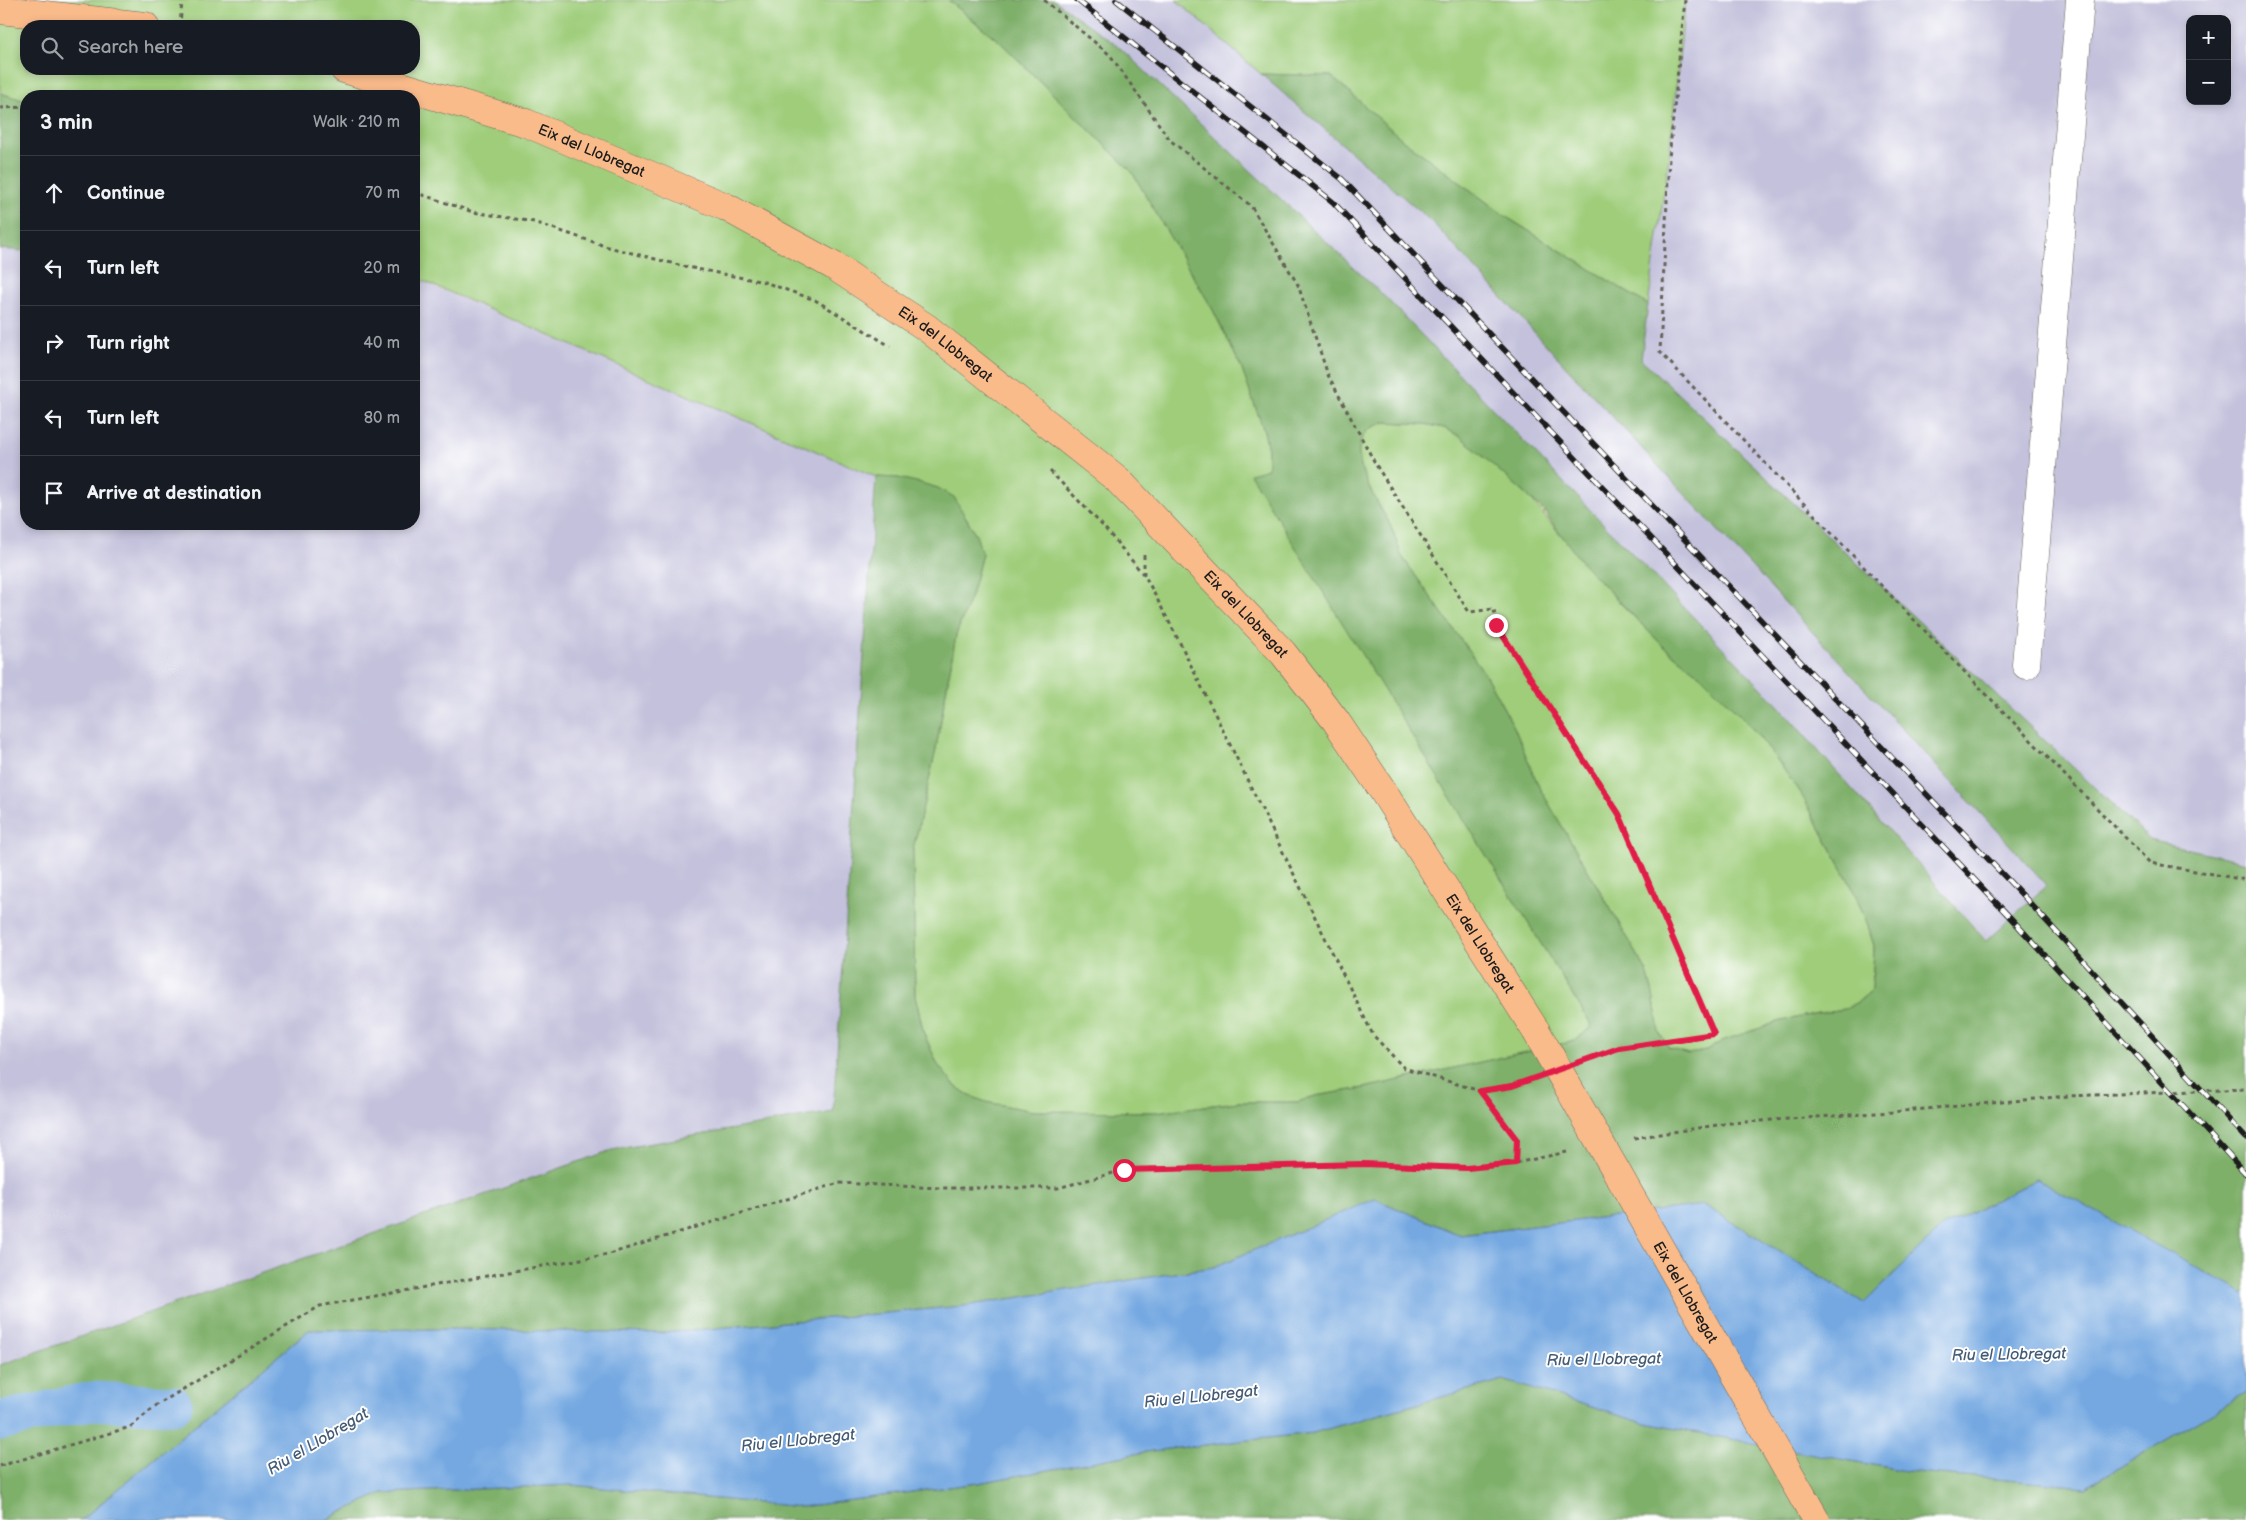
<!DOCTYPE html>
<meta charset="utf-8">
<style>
:root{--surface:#171b24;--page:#242831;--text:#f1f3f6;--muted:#9ea1a6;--line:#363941}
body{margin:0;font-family:"Balsamiq Sans",sans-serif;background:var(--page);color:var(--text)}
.controls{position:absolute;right:15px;top:15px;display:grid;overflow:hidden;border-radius:10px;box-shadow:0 2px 8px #0003}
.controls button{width:45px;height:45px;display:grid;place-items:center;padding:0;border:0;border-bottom:1px solid var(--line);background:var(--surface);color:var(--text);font:25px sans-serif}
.stop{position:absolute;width:15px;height:15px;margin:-11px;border:4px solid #e11d48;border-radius:50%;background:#fff}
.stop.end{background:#e11d48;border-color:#fff;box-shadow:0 1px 5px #0008}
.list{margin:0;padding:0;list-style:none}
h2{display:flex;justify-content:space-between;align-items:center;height:65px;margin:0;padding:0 20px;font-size:21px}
h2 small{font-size:16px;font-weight:400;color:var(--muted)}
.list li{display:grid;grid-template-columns:32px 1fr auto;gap:15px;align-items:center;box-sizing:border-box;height:75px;padding:0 20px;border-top:1px solid var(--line)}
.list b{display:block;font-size:19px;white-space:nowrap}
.list em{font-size:16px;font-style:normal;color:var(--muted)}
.icon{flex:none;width:28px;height:28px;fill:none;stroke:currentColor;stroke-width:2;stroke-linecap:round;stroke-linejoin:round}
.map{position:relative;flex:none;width:2246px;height:1520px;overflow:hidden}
.search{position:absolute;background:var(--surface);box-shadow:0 2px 8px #0003;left:20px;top:20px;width:400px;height:55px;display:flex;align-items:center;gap:12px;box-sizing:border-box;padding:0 18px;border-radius:20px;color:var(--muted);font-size:19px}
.panel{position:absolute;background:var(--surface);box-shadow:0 2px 8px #0003;left:20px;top:90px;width:400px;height:440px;border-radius:20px}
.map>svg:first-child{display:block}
.industrial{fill:#c3c1db;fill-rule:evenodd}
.green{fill:#9fcd7a;stroke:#5e744b;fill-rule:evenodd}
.forest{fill:#7fb06a;stroke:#4e6643;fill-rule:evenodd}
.water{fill:#75a8e1;stroke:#48627e}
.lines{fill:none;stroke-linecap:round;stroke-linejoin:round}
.canal{stroke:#75a8e1;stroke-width:39}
.minor-casing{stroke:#656258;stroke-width:29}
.highway-casing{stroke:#656258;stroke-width:29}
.path{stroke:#656258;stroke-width:3;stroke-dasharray:4 4;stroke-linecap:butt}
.minor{stroke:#fff;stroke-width:28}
.highway{stroke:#fabb8b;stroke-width:28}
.rail-casing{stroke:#1c1c1c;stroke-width:5.5}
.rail{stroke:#fff;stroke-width:4;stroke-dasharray:11;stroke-linecap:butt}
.highway-bridge-casing{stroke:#656258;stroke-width:29;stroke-linecap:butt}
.highway-bridge{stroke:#fabb8b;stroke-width:28}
.route{stroke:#e11d48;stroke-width:6}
.labels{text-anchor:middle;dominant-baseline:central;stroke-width:4;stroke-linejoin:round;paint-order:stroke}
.street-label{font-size:15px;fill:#1c1c1c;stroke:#fff}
.water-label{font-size:16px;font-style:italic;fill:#445b75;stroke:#fff}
</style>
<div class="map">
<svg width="2246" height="1520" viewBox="0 0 2246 1520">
<rect width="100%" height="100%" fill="#fff"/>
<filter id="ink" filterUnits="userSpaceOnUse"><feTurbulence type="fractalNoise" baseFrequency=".02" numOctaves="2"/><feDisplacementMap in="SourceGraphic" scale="10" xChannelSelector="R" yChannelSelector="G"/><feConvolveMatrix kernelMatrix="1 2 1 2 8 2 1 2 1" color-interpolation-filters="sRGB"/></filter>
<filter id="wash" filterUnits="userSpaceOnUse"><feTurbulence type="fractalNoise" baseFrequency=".0096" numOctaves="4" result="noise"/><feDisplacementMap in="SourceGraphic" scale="20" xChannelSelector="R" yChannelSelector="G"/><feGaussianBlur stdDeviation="1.12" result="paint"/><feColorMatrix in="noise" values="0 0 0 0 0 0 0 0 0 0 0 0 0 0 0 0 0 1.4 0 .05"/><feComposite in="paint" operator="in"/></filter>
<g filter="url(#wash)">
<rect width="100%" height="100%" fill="#ede4c7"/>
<g class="industrial">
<path d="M1054,0H1176L1432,221L2048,885L1987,941L1777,704L1386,298L1118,46Z"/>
<path d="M1685,0H2246V862L2150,840L1641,359L1669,158ZM2190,19H2227V101H2190Z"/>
<path d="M0,249L26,251V524H414V278L876,477L833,1112L612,1150L0,1365Z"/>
</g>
<g class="green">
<path d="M0,0H948L999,41L1132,172L1212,308L1241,367L1264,431L1268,450V469L1251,474L1592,1026L1575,1041L1364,1088L1315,1096L1298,1102H1238L1155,1112L1033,1111L986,1102L970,1096L954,1085L938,1065L924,1034L915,995L913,850L935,754L956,635L971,596L982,554L976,535L966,517L938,488L898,478L876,477L414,277V96H26V101L0,93ZM26,26H414V69H26Z"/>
<path d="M1176,0H1685L1669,158L1648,305L1508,218L1403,140L1331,76L1261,74Z"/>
<path d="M1384,422L1424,424L1444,428L1461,437L1527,495L1613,596L1663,646L1700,675L1747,722L1778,761L1804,799L1850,883L1868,925L1874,947L1872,990L1858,1002L1839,1011L1818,1013L1778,1022L1722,1041L1706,1051L1688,1054L1669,1048L1659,1032L1653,994L1648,975L1640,959L1539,787L1514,727L1485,674L1401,555C1397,542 1393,530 1387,519C1375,498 1344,453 1367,431C1371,427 1379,425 1384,422Z"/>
</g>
<g class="forest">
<path d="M948,0H1054L1118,46L1386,298L1777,704L1986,941L2047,885L1432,222L1261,74L1331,76L1403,140L1508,218L1648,305L1641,359L2150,840L2246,862V1292L2243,1294L2037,1179L1942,1227L1864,1303L1704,1205L1460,1235L1375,1199L1214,1267L964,1306L662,1333L451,1329L309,1330L81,1520H0V1365L612,1150L833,1112L876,477L898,478L921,483L938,488L954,497L976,535L982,554L971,596L956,635L935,754L913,850L915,995L924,1034L938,1065L954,1085L970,1096L986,1102L1033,1111L1155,1112L1238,1102H1298L1315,1096L1364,1088L1575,1041L1592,1026L1250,474L1268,469V450L1264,431L1241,367L1212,308L1132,172L999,41ZM1384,422L1424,424L1444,428L1461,437L1527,495L1545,513L1583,564L1663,646L1700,675L1747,722L1778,761L1804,799L1850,883L1868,925L1874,947L1872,990L1858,1002L1839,1011L1818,1013L1778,1022L1722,1041L1706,1051L1688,1054L1669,1048L1659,1032L1653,994L1648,975L1640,959L1539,787L1514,727L1485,674L1401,555C1397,542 1393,530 1387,519C1375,498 1344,453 1367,431C1371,427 1379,425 1384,422Z"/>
<path d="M0,93L26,101V251L0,249Z"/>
<path d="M1503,1380L1644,1423L1906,1471L2086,1487L2246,1393V1520H325L382,1493L572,1485L801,1507L978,1483L1151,1451L1313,1433Z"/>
</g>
<path class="water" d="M2037,1179L2243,1293L2246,1292V1393L2086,1487L1906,1471L1644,1423L1503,1380L1313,1433L1151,1451L978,1483L801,1507L572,1485L382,1493L325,1520H81L309,1330L451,1329L662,1333L964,1306L1214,1267L1375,1199L1460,1235L1704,1205L1864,1303L1942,1227Z"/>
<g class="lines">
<path class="canal" d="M0,1421L91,1401L173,1405"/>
</g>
</g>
<g filter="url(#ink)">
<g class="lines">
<defs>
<path id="minor" d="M2026,665L2080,0"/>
<g id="highway">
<path d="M0,10L145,26"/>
<path id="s1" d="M344,69L526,123L726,207L834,266L927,328L1117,479L1283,653L1336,721L1383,791L1536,1031"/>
</g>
</defs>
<use href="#minor" class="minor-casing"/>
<use href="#highway" class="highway-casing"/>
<g class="path">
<path d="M1044,0L1110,55L1170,140L1251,206L1298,285L1328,375L1376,465L1469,612L1494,609L1496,625L1619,813L1714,1034L1619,1048L1589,1059"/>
<path d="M1685,0L1669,158L1660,352L1895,600L2150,863L2246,880"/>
<path d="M180,26L182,0"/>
<path d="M0,108L26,107"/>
<path d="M414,192L473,212L534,222L608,247L687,267L764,282L815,300L890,346"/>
<path d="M1050,471L1103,526L1143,574"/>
<path d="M1144,555V574L1179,641L1373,1035L1404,1068L1480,1091L1512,1086L1527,1081"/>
<path d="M1480,1091L1517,1140L1516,1163"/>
<path d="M1634,1138L1730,1123L1892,1112L2068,1096L2246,1089"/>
<path d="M0,1466L130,1427L157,1405L320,1306L609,1254L839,1183L939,1188H1058L1124,1170L1363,1164L1467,1168L1516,1163L1567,1152"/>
</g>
<use href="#minor" class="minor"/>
<use href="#highway" class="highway"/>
<defs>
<g id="rail">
<path d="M1077,0L1333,202L2007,914L2246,1174"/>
<path d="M1116,0L1342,179L2028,901L2246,1138"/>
</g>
</defs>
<use href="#rail" class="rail-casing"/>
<use href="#rail" class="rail"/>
<defs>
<g id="highway-bridge">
<path id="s2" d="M1536,1031L1816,1520"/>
</g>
</defs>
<use href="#highway-bridge" class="highway-bridge-casing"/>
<use href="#highway-bridge" class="highway-bridge"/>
</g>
</g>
<g class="lines" filter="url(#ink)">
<path class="route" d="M1124,1170L1363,1164L1467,1168L1516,1163L1517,1140L1480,1091L1512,1086L1619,1048L1714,1034L1619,814L1496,625"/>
</g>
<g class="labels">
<g class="street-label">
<text stroke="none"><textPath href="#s1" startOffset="261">Eix del Llobregat</textPath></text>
<text stroke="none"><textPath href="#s1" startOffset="666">Eix del Llobregat</textPath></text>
<text stroke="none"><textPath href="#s1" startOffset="1071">Eix del Llobregat</textPath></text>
<text stroke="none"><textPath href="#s1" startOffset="1476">Eix del Llobregat</textPath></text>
<text stroke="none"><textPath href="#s2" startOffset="301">Eix del Llobregat</textPath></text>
</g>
<g class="water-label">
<text transform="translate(2009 1355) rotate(-1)">Riu el Llobregat</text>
<text transform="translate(1604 1360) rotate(-1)">Riu el Llobregat</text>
<text transform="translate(1201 1397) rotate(-6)">Riu el Llobregat</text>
<text transform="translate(798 1441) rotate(-6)">Riu el Llobregat</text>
<text transform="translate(318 1442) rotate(-31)">Riu el Llobregat</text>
</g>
</g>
</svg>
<div class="controls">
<button>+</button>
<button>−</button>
</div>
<div class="stop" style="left:1124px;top:1170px"></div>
<div class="stop end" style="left:1496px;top:625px"></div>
<div class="search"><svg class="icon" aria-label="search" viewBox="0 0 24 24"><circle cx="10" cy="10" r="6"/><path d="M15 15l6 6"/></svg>Search here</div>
<section class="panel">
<h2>3 min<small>Walk · 210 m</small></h2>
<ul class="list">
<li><svg class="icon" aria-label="ahead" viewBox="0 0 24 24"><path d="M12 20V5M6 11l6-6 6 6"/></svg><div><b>Continue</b></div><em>70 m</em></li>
<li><svg class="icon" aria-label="left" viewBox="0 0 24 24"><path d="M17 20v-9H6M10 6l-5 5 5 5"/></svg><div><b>Turn left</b></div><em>20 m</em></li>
<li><svg class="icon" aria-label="right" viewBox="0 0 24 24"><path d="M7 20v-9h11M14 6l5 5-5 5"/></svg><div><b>Turn right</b></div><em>40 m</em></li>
<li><svg class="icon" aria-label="left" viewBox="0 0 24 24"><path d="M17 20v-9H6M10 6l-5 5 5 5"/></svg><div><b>Turn left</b></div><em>80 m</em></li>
<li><svg class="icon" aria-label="arrive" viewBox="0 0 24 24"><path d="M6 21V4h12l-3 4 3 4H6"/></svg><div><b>Arrive at destination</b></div></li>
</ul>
</section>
</div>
